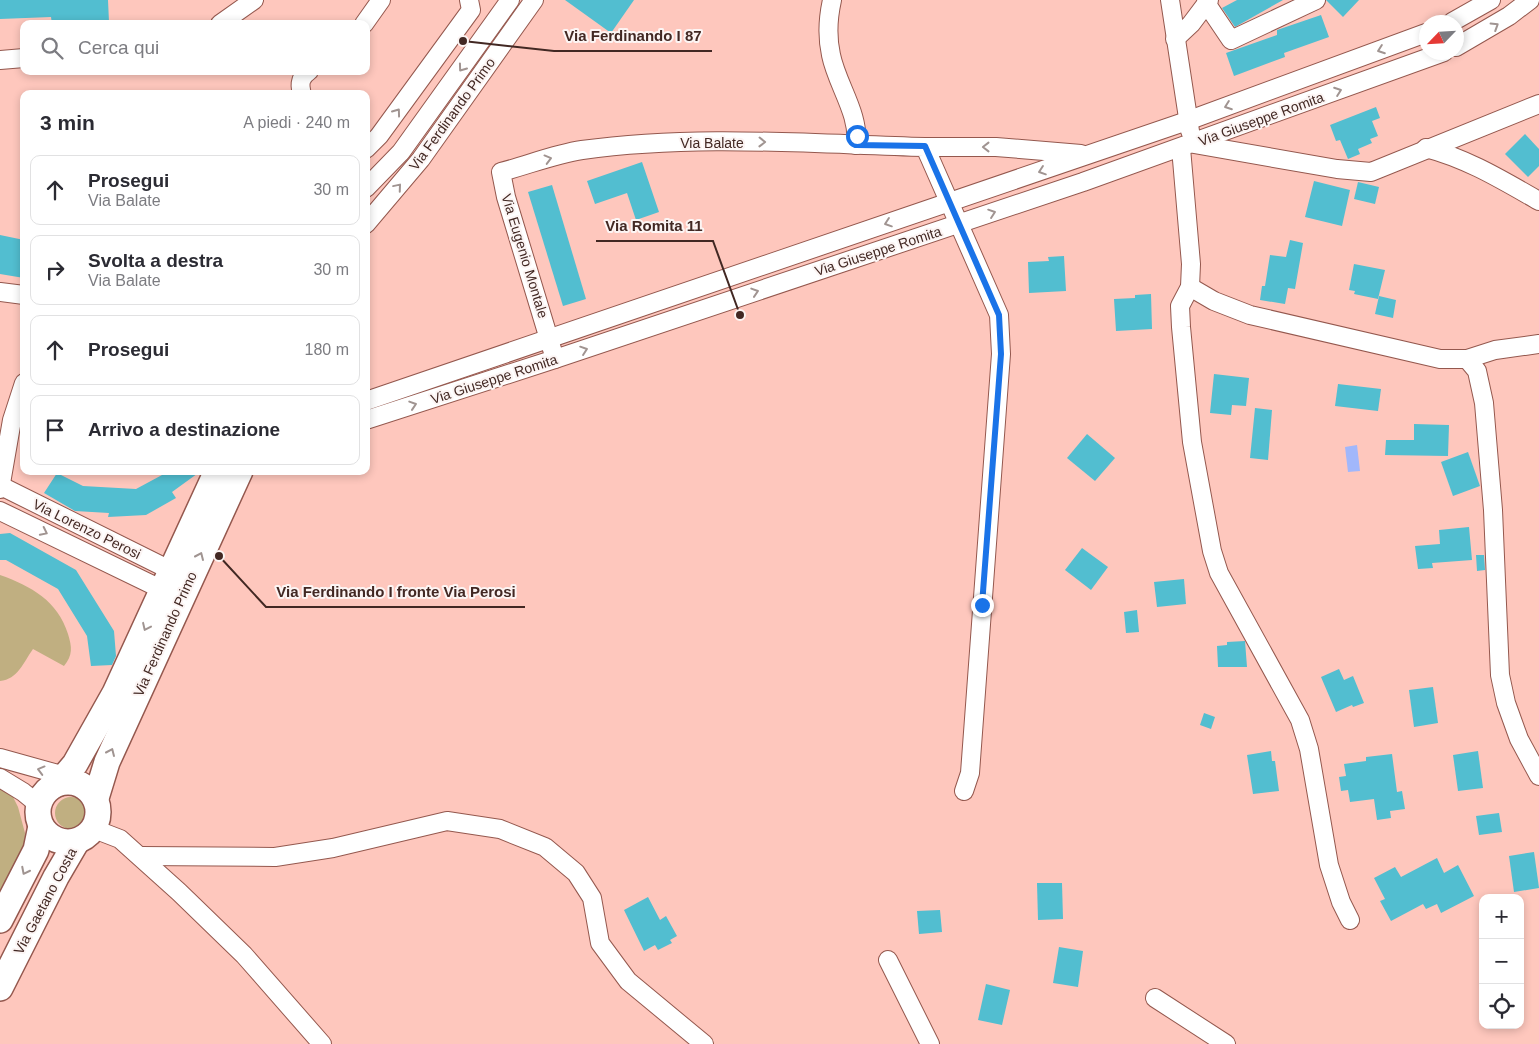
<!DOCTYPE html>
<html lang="it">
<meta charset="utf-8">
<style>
:root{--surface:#fff;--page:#f2f2f3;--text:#2b2b33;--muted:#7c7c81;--line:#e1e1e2}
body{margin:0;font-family:Helvetica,sans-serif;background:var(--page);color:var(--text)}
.controls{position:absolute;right:15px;bottom:15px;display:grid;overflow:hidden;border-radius:10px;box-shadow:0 2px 8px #0003}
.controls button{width:45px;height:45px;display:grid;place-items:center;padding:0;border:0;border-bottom:1px solid var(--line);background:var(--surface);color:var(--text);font:25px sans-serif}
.compass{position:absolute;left:1419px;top:15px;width:45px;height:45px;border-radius:50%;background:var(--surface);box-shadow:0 2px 8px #0003;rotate:245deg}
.stop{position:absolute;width:15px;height:15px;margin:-11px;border:4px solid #1a73e8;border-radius:50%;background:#fff}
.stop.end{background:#1a73e8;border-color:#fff;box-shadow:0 1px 5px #0008}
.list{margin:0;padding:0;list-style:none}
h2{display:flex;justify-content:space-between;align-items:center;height:65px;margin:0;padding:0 20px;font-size:21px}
h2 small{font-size:16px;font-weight:400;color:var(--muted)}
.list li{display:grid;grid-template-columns:32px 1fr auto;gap:15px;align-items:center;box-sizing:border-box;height:70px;margin:0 10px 10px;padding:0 10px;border:1px solid var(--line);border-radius:10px}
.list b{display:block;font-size:19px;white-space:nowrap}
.list p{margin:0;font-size:16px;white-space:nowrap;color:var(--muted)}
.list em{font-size:16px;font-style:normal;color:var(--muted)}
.icon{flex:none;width:28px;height:28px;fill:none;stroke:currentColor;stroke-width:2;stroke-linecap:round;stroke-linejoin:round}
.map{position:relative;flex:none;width:1539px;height:1044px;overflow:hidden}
.search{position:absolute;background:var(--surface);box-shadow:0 2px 8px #0003;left:20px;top:20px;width:350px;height:55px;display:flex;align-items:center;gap:12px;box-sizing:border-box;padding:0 18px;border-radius:10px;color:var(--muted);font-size:19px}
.panel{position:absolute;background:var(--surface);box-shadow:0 2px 8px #0003;left:20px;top:90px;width:350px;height:385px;border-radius:10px}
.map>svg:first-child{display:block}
.green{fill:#c0af81}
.water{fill:#a1b7fb}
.building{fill:#52bed0}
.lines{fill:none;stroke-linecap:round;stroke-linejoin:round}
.street-casing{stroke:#94584e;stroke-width:20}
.secondary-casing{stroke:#94584e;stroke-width:28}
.street{stroke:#fff;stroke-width:18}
.secondary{stroke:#fff;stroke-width:25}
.oneway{stroke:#a09491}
.route{stroke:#1a73e8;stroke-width:6}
.labels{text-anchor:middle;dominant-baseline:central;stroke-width:4;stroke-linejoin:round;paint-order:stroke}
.street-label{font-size:14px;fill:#422823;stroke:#fcf5f4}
.leader{fill:none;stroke:#422823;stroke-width:2}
.callout-dot{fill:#422823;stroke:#fcf5f4;stroke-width:2}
.callout-label{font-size:15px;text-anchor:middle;font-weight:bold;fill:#422823;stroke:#fcf5f4;stroke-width:4;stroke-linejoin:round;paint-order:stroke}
</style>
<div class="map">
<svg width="1539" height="1044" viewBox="0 0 1539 1044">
<rect width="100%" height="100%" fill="#fec7bd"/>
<g class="green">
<path d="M0,575C31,586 58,601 68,634C72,647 73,655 64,666L33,649C23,663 18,679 0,681Z"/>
<path d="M0,785L12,795L18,807L25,833L24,854L0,904Z"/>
<circle cx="71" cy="813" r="16"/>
</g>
<path class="water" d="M1357,445L1360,471L1348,472L1345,447Z"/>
<g class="building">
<path d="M0,0H108L109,22L52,24L51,17L0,19Z"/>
<path d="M565,0H634L611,33Z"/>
<path d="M1237,0H1283L1235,27L1222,8Z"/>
<path d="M1326,0H1359L1343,17Z"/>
<path d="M1321,15L1329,37L1284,53L1285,57L1234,76L1226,53L1277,35V30Z"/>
<path d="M1376,107L1380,118L1372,121L1378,136L1370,139L1372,143L1358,149L1360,154L1348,159L1340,140L1336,141L1330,125Z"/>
<path d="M1525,134L1539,149V166L1528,177L1505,154Z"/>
<path d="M642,162L659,212L636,220L627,193L595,204L587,181Z"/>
<path d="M1314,181L1350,190L1342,226L1305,217Z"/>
<path d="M1358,182L1379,187L1375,204L1354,199Z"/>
<path d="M552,185L586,299L563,306L528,192Z"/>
<path d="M0,235L24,240V278L0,274Z"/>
<path d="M1290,240L1303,243L1295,289L1288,288L1285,304L1260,300L1262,286H1265L1270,255L1286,257Z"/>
<path d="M1064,256L1066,291L1029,293L1028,262L1049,261L1048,257Z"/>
<path d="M1354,264L1385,270L1378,299L1354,294L1355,291L1349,290Z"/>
<path d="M1151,294L1152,329L1116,331L1114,299L1135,298V295Z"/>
<path d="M1379,296L1396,300L1393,318L1375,314Z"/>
<path d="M1214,374L1249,378L1246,406L1232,405L1231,415L1210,413Z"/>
<path d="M1338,384L1381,389L1378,411L1335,406Z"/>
<path d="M1255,408L1272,410L1268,460L1250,458Z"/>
<path d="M1414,424L1449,425L1448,456L1385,455L1386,440H1414Z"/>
<path d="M1087,434L1115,458L1095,481L1067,458Z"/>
<path d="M1468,452L1480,486L1453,496L1441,462Z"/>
<path d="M159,471H201L172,492L176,498L146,515L108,517L109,513L75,511L44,493L57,473L83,486L136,489L162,475Z"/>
<path d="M1469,527L1472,560L1432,563L1433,568L1418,569L1415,546L1440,544L1439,530Z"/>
<path d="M10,533L76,570L114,631L116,656L112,665L91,666L87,636L58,589L6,560H0V534Z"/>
<path d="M1082,548L1108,567L1091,590L1065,570Z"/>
<path d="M1476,555H1484L1485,570L1477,571Z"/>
<path d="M1184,579L1186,604L1157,607L1154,582Z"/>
<path d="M1137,610L1139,632L1126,633L1124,612Z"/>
<path d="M1245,641L1247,667H1218L1217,646L1227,645V642Z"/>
<path d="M1339,669L1344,680L1353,676L1364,703L1353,707L1352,705L1336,712L1321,677Z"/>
<path d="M1433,687L1438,723L1414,727L1409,690Z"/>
<path d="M1204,713L1215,717L1211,729L1200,725Z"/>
<path d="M1271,751L1272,761H1275L1279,791L1253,794L1247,755Z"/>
<path d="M1478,751L1483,788L1458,791L1453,755Z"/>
<path d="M1392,754L1397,792L1402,791L1405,809L1390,811L1391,818L1377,820L1374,799L1350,802L1348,790L1341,791L1339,777L1346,776L1344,764L1366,761V757Z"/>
<path d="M1499,813L1502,832L1479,835L1476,816Z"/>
<path d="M1534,852L1539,888L1514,892L1509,856Z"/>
<path d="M1437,858L1444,873L1458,865L1474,896L1441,913L1437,904L1426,909L1423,904L1391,921L1380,901L1385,899L1374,878L1395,867L1401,877Z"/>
<path d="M1037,883H1062L1063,919L1038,920Z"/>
<path d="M648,897L660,920L666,916L677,936L670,940L672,943L658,950L655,945L644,951L624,910Z"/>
<path d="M940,910L942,932L919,934L917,911Z"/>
<path d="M1059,947L1083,951L1078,987L1053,983Z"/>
<path d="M986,984L1010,990L1002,1025L978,1020Z"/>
</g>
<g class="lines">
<defs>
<g id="street">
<path d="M832,0C828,18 827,37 831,55C837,85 860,114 856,145"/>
<path d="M1170,0L1190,131"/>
<path d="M1206,3L1231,40L1316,0"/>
<path d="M1452,22L1491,0"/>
<path d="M220,24L254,0"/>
<path d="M364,24L381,0"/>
<path d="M1175,39L1191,24L1209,0"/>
<path d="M1456,47L1509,16L1530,0"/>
<path d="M0,60L24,58"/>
<path d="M302,94C299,84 300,77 309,71"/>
<path d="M1194,144L1337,169L1371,172L1539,104"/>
<path d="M925,147H996L1081,154"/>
<path d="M1181,148L1191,264L1190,287L1180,306L1181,327L1192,442L1212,551L1219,573L1300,720L1309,749L1329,865L1341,902L1350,920"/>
<path d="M1426,148C1468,159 1502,180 1539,201"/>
<path d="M366,149L379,136L471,10L469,0"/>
<path d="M366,188L401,152L510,0"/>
<path d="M366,224L421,159L534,0"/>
<path d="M1190,287L1214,301L1250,315L1440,359H1467L1495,350L1539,344"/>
<path d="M0,292L24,295"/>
<path d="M555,359L506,197L501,172C528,165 555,154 582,150C695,134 811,144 925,147L999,315L1001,354L970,773L964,791"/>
<path d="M1467,359L1477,371L1484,403L1493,510L1500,675L1506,703L1519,739L1539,776"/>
<path d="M366,401L1187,121L1426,33"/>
<path d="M366,420L555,359L1083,182L1444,52"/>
<path d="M1,486L172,571"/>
<path d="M0,489L12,420L24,383"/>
<path d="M0,511L163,590"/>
<path d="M0,758L65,776L80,784"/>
<path d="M0,778L23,792L39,805"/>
<path d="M94,829L120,839L179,892L244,955L322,1044"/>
<path d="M140,856L275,857L333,848L447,821L500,829L545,847L576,873L592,898L600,943L628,981L704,1044"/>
<path d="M888,960L930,1044"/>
<path d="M1155,998L1226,1044"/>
</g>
<g id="secondary">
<circle cx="68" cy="812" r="30"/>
<path d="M59,783L75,764L115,693L217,471"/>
<path d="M96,798L107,762L240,471"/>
<path d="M0,920L36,850L41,826"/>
<path d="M0,988L56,877L77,841"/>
</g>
</defs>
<use href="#street" class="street-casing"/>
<use href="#secondary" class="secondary-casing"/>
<use href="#street" class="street"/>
<use href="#secondary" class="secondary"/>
</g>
<defs><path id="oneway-chevron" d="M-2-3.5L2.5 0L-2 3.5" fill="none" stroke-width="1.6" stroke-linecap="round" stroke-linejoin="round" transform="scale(1.25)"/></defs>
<g class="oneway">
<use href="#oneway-chevron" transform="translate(1495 26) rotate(-32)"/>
<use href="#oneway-chevron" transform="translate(1381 50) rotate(160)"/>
<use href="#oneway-chevron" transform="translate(462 68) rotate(126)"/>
<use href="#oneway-chevron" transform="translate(1338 91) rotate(-20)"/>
<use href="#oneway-chevron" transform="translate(1228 106) rotate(160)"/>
<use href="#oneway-chevron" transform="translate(397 112) rotate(-54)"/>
<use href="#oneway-chevron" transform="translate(762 142) rotate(1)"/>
<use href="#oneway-chevron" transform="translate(986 147) rotate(180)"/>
<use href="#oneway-chevron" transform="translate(548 159) rotate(-15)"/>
<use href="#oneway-chevron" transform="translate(1042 171) rotate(161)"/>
<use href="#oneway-chevron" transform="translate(398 187) rotate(-50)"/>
<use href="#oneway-chevron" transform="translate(992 213) rotate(-19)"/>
<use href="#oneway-chevron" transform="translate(888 223) rotate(161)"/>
<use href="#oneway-chevron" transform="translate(755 292) rotate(-18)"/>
<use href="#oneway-chevron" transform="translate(584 350) rotate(-19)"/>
<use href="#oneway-chevron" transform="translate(413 405) rotate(-18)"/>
<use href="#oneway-chevron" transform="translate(44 532) rotate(26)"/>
<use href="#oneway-chevron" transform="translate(200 556) rotate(-66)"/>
<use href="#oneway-chevron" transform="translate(146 627) rotate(115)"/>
<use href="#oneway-chevron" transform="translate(111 752) rotate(-66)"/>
<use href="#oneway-chevron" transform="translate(41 770) rotate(-165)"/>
<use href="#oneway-chevron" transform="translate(25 871) rotate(117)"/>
</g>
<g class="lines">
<path class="route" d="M857,136L856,145L925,146L999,315L1001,354L982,605"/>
</g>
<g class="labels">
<g class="street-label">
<text transform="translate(452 114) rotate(-54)">Via Ferdinando Primo</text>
<text transform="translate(1261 119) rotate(-20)">Via Giuseppe Romita</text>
<text x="712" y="143">Via Balate</text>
<text transform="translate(878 251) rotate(-18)">Via Giuseppe Romita</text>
<text transform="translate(525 256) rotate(73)">Via Eugenio Montale</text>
<text transform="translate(494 379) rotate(-18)">Via Giuseppe Romita</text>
<text transform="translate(87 529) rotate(26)">Via Lorenzo Perosi</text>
<text transform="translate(165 634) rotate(-66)">Via Ferdinando Primo</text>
<text transform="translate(45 901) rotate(-62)">Via Gaetano Costa</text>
</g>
</g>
<path class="leader" d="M463 41L554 51H712M740 315L713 241H596M219 556L266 607H525"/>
<g class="callout-dot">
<circle cx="463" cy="41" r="5"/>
<circle cx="740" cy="315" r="5"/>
<circle cx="219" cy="556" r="5"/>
</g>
<g class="callout-label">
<text x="633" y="41">Via Ferdinando I 87</text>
<text x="654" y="231">Via Romita 11</text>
<text x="396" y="597">Via Ferdinando I fronte Via Perosi</text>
</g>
</svg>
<div class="controls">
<button>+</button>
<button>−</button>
<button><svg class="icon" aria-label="locate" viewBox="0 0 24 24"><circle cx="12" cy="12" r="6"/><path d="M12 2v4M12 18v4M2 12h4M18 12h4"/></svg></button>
</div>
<svg class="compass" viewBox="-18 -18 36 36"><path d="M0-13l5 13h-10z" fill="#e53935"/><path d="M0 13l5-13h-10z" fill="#7c7c81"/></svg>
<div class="stop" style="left:857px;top:136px"></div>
<div class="stop end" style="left:982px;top:605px"></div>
<div class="search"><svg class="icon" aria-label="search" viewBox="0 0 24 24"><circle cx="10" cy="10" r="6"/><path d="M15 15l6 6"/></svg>Cerca qui</div>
<section class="panel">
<h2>3 min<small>A piedi · 240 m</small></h2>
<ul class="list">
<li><svg class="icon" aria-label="ahead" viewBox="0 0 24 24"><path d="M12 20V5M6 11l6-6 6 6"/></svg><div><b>Prosegui</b><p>Via Balate</p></div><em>30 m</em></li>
<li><svg class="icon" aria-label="right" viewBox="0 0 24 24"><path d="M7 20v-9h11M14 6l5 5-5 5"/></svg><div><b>Svolta a destra</b><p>Via Balate</p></div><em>30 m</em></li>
<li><svg class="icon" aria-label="ahead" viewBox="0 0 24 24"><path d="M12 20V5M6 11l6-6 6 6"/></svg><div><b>Prosegui</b></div><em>180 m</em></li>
<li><svg class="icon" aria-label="arrive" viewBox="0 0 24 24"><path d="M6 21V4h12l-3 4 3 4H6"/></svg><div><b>Arrivo a destinazione</b></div></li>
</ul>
</section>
</div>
